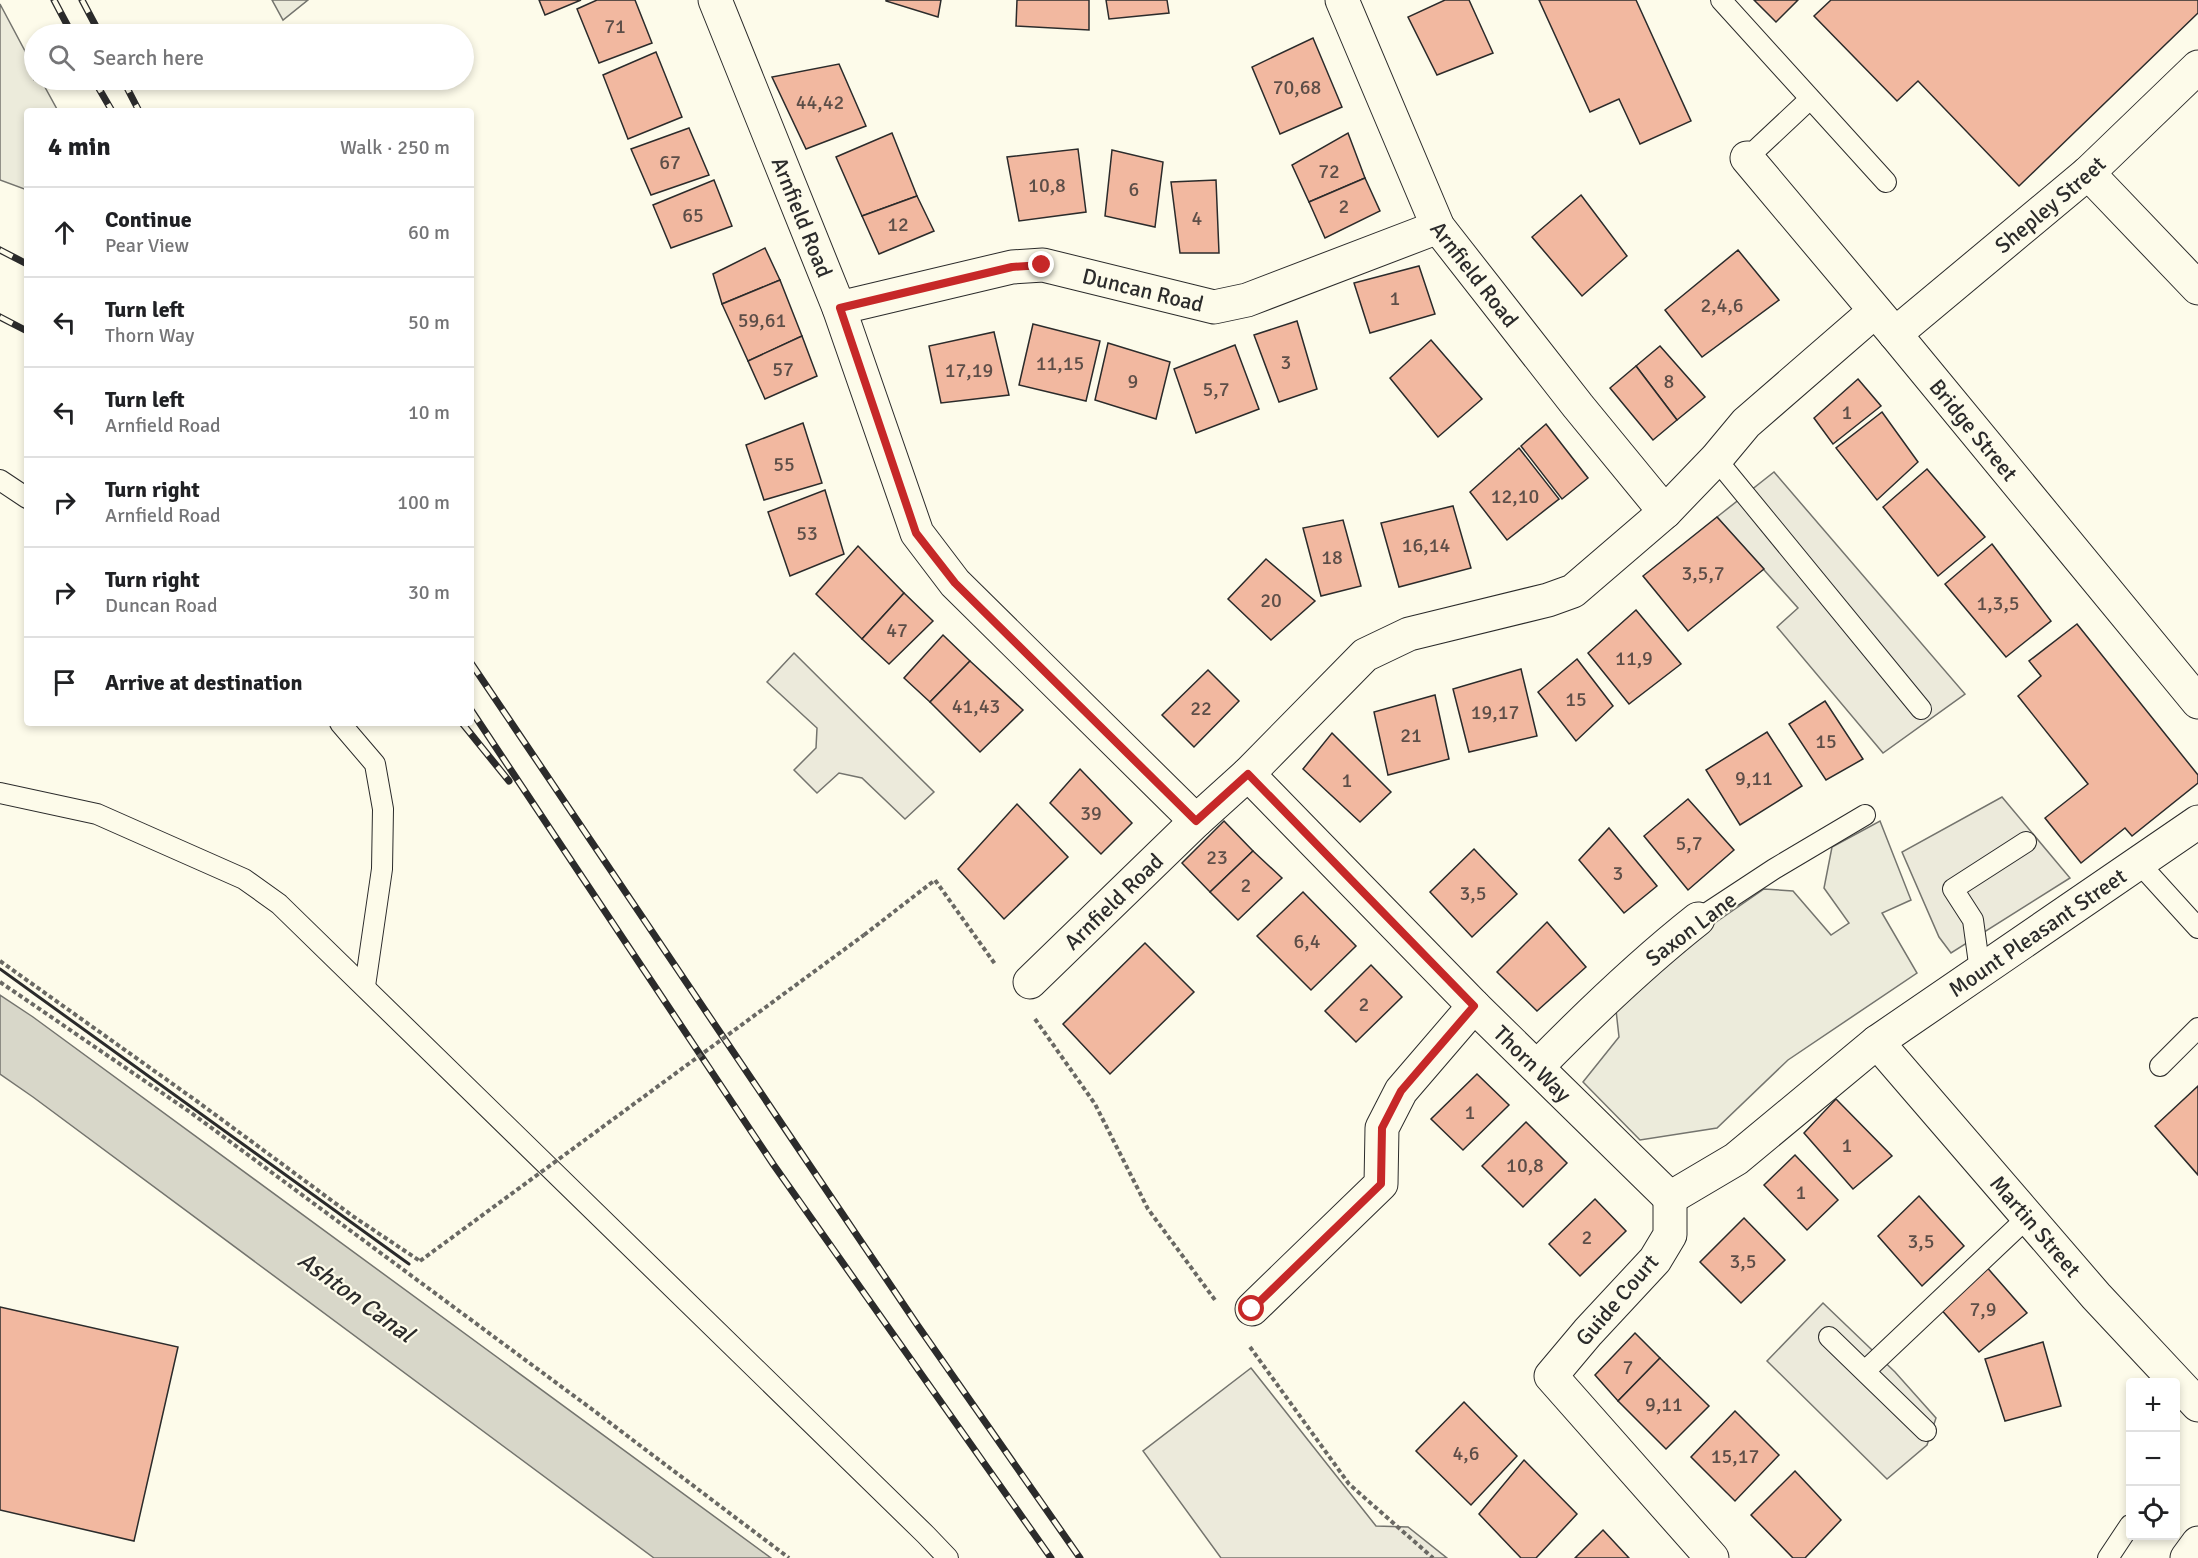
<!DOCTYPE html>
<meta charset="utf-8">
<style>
:root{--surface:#fff;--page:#f6f6f6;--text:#202124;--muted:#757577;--line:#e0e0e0}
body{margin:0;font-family:Signika,sans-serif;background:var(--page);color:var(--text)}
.controls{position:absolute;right:18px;bottom:18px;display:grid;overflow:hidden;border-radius:6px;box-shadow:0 3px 9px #0003}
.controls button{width:54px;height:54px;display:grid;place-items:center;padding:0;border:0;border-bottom:2px solid var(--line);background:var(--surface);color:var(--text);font:30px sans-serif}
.stop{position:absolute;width:18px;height:18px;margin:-14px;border:4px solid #c62828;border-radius:50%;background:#fff}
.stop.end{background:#c62828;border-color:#fff;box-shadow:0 2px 6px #0008}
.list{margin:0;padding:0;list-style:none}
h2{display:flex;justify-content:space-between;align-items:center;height:78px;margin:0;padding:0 24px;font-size:26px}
h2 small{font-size:20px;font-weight:400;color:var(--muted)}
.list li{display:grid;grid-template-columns:39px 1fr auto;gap:18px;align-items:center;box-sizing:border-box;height:90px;padding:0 24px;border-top:2px solid var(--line)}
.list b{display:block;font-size:22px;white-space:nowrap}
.list p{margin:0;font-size:20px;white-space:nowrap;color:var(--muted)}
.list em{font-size:20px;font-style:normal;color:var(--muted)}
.icon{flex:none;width:33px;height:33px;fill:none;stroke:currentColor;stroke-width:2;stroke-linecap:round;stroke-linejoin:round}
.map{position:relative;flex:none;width:2198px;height:1558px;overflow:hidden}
.search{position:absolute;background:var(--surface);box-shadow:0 3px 9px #0003;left:24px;top:24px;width:450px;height:66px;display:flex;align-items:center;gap:15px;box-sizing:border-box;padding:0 21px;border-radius:33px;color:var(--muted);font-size:22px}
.panel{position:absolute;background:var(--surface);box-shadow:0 3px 9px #0003;left:24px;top:108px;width:450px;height:618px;border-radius:6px}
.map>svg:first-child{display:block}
.green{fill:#ecebdb;stroke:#74746e;stroke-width:1.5}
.parking{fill:#eceadb;stroke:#74746e;stroke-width:1.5}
.water{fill:#d8d7c9;stroke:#74746e;stroke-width:1.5}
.building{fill:#f2b8a0;stroke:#2b2b2b;stroke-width:1.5}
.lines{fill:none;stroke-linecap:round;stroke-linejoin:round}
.lane-casing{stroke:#2b2b2b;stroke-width:22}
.street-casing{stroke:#2b2b2b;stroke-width:35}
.highway-casing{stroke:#2b2b2b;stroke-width:35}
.path{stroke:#6a6964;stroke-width:4;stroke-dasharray:4.5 3;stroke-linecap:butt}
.lane{stroke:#fdfbea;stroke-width:20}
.street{stroke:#fdfbea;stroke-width:33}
.highway{stroke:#fdfbea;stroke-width:33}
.rail-casing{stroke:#2b2b2b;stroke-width:7}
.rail{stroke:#fdfbea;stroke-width:4.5;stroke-dasharray:14;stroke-linecap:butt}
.path-bridge{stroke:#6a6964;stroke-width:4;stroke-dasharray:4.5 3;stroke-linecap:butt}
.wall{stroke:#2b2b2b;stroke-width:3}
.route{stroke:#c62828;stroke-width:8}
.labels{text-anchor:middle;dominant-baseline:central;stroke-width:4.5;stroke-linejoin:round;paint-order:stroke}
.number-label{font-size:20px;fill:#5d4e48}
.street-label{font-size:22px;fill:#2b2b2b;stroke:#fdfbea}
.water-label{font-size:24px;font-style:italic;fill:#2b2b2b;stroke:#fdfbea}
</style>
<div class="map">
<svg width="2198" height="1558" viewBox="0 0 2198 1558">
<rect width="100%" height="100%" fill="#fdfbea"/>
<g class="green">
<path d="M272,0H308L283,20Z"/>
<path d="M0,4L34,68V80H41L58,111H27V190L0,180Z"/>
<path d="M1880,821L1911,900L1882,913L1917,973L1788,1060L1717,1128L1640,1140L1583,1082L1619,1037L1616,1010L1680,947L1764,889L1793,891L1831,935L1849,923L1824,888L1832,847Z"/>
</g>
<g class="parking">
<path d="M1774,472L1965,694L1883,753L1777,627L1798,608L1717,517Z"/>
<path d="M794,653L934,792L905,819L862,778L839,773L817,793L794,770L816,748L817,728L767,682Z"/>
<path d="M2002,797L2070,878L1951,953L1939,937L1902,852Z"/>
<path d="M1823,1303L1895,1372L1936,1418L1927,1445L1887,1479L1767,1361Z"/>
<path d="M1251,1368L1376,1526L1408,1527L1447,1558H1221L1143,1451Z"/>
</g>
<path class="water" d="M0,995L33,1017L771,1558H654L33,1097L0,1074Z"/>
<g class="building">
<path d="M539,0H581L545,15Z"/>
<path d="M597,0H635L652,43L599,63L577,9Z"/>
<path d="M886,0H941L938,17L886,1Z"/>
<path d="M1017,0H1089V30L1016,26Z"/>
<path d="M1106,0H1167L1169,13L1109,19Z"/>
<path d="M1445,0H1469L1493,53L1437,75L1408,17Z"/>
<path d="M1539,0H1636L1691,121L1640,144L1619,99L1590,112Z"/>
<path d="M1754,0H1798L1776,22Z"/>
<path d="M1831,0H2198V13L2019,186L1918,81L1897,101L1814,16Z"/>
<path d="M1313,38L1342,107L1280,134L1252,67Z"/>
<path d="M656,52L682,117L628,139L603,75Z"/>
<path d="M839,64L866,126L806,149L772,77Z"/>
<path d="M689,128L709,175L651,195L631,149Z"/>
<path d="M892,133L917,196L862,216L836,157Z"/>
<path d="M1348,133L1365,178L1309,202L1292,165Z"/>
<path d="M1078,149L1086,212L1019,221L1007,157Z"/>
<path d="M1112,150L1163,162L1155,227L1105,216Z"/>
<path d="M1365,178L1380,211L1325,238L1309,202Z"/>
<path d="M714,180L732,226L671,248L653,205Z"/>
<path d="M1216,180L1219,253H1180L1171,182Z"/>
<path d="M1581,195L1627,256L1582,296L1532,237Z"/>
<path d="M917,196L934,231L879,254L862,216Z"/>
<path d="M765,248L780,280L722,304L713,274Z"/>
<path d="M1738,250L1779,300L1702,357L1665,310Z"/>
<path d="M1419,266L1435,314L1370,333L1354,283Z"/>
<path d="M780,280L802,336L748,361L722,304Z"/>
<path d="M1297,321L1317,389L1279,402L1254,335Z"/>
<path d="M1033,324L1100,341L1086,401L1019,385Z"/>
<path d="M994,332L1009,395L941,403L929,346Z"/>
<path d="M802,336L817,376L765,399L748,361Z"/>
<path d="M1431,340L1482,399L1438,437L1390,378Z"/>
<path d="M1108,343L1170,362L1156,419L1095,400Z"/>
<path d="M1235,345L1259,409L1196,433L1174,369Z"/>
<path d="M1660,346L1705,397L1677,420L1636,366Z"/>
<path d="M1636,366L1677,420L1653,440L1610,388Z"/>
<path d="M1858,379L1881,406L1833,444L1814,418Z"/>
<path d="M1882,412L1918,462L1877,500L1836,448Z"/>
<path d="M803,423L822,483L764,500L746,445Z"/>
<path d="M1546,424L1588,478L1562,499L1521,446Z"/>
<path d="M1519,448L1559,499L1507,540L1470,492Z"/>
<path d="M1927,469L1985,537L1938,576L1883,507Z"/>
<path d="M825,490L844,554L790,576L768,512Z"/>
<path d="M1453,506L1471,568L1399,587L1381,523Z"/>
<path d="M1717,517L1764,569L1688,631L1643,576Z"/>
<path d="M1343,520L1361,586L1321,596L1303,528Z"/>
<path d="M1992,544L2051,621L2006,657L1945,584Z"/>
<path d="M858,546L904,593L862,639L816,594Z"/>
<path d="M1266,559L1315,601L1271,640L1228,599Z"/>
<path d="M904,593L933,621L889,664L862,639Z"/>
<path d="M1636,610L1681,664L1629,704L1588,653Z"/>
<path d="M2077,624L2198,775V783L2132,836L2125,828L2081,863L2045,818L2088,784L2018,696L2041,676L2029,661Z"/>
<path d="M943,635L970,661L930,702L904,678Z"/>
<path d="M1577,659L1613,706L1576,741L1538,692Z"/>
<path d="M970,661L1023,710L980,752L930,702Z"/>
<path d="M1521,669L1537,736L1469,752L1453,689Z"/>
<path d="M1208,670L1239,701L1194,747L1162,715Z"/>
<path d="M1435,695L1449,759L1388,775L1374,712Z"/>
<path d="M1825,701L1863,759L1826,780L1789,724Z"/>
<path d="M1767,732L1802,786L1740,825L1706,770Z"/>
<path d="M1332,733L1391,792L1360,822L1303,769Z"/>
<path d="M1080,769L1132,823L1101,854L1050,803Z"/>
<path d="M1688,799L1734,850L1688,890L1644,836Z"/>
<path d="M1017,804L1068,857L1004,919L958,869Z"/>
<path d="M1224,821L1253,851L1210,892L1182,863Z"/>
<path d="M1609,828L1657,886L1624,913L1579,860Z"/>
<path d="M1474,849L1517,894L1472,937L1430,892Z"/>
<path d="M1253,851L1282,878L1238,920L1210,892Z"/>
<path d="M1303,892L1356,946L1311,990L1257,936Z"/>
<path d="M1547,922L1586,967L1537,1011L1497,972Z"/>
<path d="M1145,943L1194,992L1110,1074L1063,1024Z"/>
<path d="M1371,965L1402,997L1356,1042L1325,1011Z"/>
<path d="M1477,1074L1509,1105L1463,1150L1431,1119Z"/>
<path d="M2198,1086V1175L2155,1126Z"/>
<path d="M1836,1099L1892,1156L1853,1189L1804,1133Z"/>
<path d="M1526,1122L1567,1163L1523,1207L1482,1166Z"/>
<path d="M1795,1155L1838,1200L1807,1230L1764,1185Z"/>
<path d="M1919,1196L1964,1246L1922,1286L1878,1236Z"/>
<path d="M1595,1199L1626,1231L1580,1276L1549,1244Z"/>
<path d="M1744,1218L1785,1260L1741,1303L1700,1262Z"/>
<path d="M1984,1264L2027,1313L1979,1352L1938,1306Z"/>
<path d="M0,1307L178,1347L134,1541L0,1510Z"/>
<path d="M1635,1333L1660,1358L1618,1401L1595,1375Z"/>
<path d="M2043,1342L2061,1406L2005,1421L1985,1359Z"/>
<path d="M1660,1358L1709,1406L1666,1449L1618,1401Z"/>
<path d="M1464,1402L1517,1456L1471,1505L1416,1451Z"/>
<path d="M1735,1411L1779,1455L1735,1501L1691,1457Z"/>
<path d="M1524,1460L1577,1514L1536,1558H1521L1479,1514Z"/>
<path d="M1795,1471L1841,1520L1805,1558H1793L1751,1515Z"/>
<path d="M1603,1530L1629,1558H1575Z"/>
</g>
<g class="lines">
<defs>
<g id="lane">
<path d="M1721,0L1886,182"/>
<path d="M1747,158L1810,99"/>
<path d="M1716,459L1921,709"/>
<path d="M0,480L27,498"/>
<path d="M340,723L375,764L383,809L382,869L365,986"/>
<path d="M0,793L97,814L244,879L279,904L926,1535L948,1558"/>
<path d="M2138,862L2198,928"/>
<path d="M1698,919L1774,869L1865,815"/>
<path d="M1980,971L1973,920L1953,889L2026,842"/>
<path d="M2160,1066L2198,1028"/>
<path d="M1829,1337L1926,1431"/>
<path d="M1865,1371L2028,1217"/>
<path d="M2108,1558L2130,1525"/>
</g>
<g id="street">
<path id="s1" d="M715,0L839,308L917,533L955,583L1196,821"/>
<path id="s2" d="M1342,0L1438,227L1578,406L1665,512"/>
<path id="s3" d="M1747,158L1895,334L2198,702"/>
<path d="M2088,173L2198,288"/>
<path id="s4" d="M839,308L1012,267L1043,265L1214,307L1247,300L1438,227"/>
<path id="s5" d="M1895,334L2088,173L2198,67"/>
<path id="s6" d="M1248,774L1474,1006L1670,1198"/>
<path id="s7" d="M1030,982L1196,821L1248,774L1365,655L1409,634L1548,600L1573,591L1665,512L1716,459L1746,423L1875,311"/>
<path id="s8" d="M1877,1042L2096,1296L2198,1405"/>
<path d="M1537,1067C1588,1015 1641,964 1698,919"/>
<path id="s9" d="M1670,1198L1736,1159L1877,1042L2198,822"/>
<path d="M1670,1198V1235L1655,1260L1588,1332L1551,1376L1712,1558"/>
<path d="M1252,1309L1381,1184L1382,1128L1401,1091L1474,1006"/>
</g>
<path id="highway" d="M2187,1558L2198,1543"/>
</defs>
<use href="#lane" class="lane-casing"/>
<use href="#street" class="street-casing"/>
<use href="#highway" class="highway-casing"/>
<g class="path">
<path d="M864,935L935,880L995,964"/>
<path d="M0,961L198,1102L354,1217L420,1261"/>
<path d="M0,982L190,1112L593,1410L789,1558"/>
<path d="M1035,1019L1095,1104L1148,1209L1215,1300"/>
<path d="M1250,1347L1349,1484L1433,1558"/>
</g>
<use href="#lane" class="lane"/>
<use href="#street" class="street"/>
<use href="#highway" class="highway"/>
<defs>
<g id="rail">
<path d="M54,0L72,34"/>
<path d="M82,0L100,34"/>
<path d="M94,80L112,111"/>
<path d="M123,80L139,111"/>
<path d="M0,250L27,264"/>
<path d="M0,317L27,331"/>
<path d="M471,663L918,1326L1080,1558"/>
<path d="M471,710L773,1164L1051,1558"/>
<path d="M462,723L509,781"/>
</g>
</defs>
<use href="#rail" class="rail-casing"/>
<use href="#rail" class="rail"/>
<path class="path-bridge" d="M420,1261L864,935"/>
<path class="wall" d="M0,969L409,1264"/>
</g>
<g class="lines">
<path class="route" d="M1042,265L1012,267L840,308L916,533L955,583L1196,821L1248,774L1474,1006L1401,1091L1382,1128L1381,1184L1252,1309"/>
</g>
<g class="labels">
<g class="number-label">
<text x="615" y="26">71</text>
<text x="1297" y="87">70,68</text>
<text x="820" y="102">44,42</text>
<text x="670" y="162">67</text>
<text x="1329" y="171">72</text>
<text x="1047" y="185">10,8</text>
<text x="1134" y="189">6</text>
<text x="1344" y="206">2</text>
<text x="693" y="215">65</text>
<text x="1197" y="218">4</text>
<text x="898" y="224">12</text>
<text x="1395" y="298">1</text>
<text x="1722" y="305">2,4,6</text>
<text x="762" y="320">59,61</text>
<text x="1286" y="362">3</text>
<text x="1060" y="363">11,15</text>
<text x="783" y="369">57</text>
<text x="969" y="370">17,19</text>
<text x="1133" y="381">9</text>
<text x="1669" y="381">8</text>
<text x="1216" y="389">5,7</text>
<text x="1847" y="412">1</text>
<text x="784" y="464">55</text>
<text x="1515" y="496">12,10</text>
<text x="807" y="533">53</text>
<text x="1426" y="545">16,14</text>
<text x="1332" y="557">18</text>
<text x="1703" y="573">3,5,7</text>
<text x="1271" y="600">20</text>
<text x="1998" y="603">1,3,5</text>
<text x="897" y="630">47</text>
<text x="1634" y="658">11,9</text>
<text x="1576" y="699">15</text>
<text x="976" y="706">41,43</text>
<text x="1201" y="708">22</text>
<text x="1495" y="712">19,17</text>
<text x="1411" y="735">21</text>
<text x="1826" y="741">15</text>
<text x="1754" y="778">9,11</text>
<text x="1347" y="780">1</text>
<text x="1091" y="813">39</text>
<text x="1689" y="843">5,7</text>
<text x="1217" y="857">23</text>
<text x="1618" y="873">3</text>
<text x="1246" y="885">2</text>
<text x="1473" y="893">3,5</text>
<text x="1307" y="941">6,4</text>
<text x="1364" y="1004">2</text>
<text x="1470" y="1112">1</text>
<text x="1847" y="1145">1</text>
<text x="1525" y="1165">10,8</text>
<text x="1801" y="1192">1</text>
<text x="1587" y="1237">2</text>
<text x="1921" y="1241">3,5</text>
<text x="1743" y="1261">3,5</text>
<text x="1983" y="1309">7,9</text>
<text x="1628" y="1367">7</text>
<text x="1664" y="1404">9,11</text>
<text x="1466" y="1453">4,6</text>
<text x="1735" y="1456">15,17</text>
</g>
<g class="street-label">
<text stroke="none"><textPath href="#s5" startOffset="202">Shepley Street</textPath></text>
<text stroke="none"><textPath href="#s1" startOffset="234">Arnfield Road</textPath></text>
<text stroke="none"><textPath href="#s2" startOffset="306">Arnfield Road</textPath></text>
<text stroke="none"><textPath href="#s4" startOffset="312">Duncan Road</textPath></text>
<text stroke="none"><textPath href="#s3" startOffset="354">Bridge Street</textPath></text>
<text stroke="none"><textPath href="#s7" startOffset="116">Arnfield Road</textPath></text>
<text transform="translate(1691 929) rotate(-37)">Saxon Lane</text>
<text stroke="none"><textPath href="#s9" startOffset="454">Mount Pleasant Street</textPath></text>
<text stroke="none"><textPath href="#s6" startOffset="406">Thorn Way</textPath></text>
<text stroke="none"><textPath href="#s8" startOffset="243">Martin Street</textPath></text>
<text transform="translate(1617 1300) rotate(-49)">Guide Court</text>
</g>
<g class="water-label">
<text transform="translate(356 1297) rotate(36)">Ashton Canal</text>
</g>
</g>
</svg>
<div class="controls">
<button>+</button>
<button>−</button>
<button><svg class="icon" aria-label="locate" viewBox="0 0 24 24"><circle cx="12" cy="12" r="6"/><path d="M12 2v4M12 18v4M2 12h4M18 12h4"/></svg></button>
</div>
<div class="stop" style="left:1252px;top:1309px"></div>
<div class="stop end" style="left:1042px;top:265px"></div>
<div class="search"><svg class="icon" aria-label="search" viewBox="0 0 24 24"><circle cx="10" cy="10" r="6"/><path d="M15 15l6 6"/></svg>Search here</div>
<section class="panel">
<h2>4 min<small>Walk · 250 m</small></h2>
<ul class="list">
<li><svg class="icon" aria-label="ahead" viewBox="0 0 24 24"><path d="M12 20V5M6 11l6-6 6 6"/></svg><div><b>Continue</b><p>Pear View</p></div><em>60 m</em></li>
<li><svg class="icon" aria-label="left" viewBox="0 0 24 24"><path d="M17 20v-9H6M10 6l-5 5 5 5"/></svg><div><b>Turn left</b><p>Thorn Way</p></div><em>50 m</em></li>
<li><svg class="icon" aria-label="left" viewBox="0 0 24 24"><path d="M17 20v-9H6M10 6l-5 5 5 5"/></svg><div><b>Turn left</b><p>Arnfield Road</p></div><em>10 m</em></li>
<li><svg class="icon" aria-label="right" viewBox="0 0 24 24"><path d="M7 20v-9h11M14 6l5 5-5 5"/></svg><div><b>Turn right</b><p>Arnfield Road</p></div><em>100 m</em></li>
<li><svg class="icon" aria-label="right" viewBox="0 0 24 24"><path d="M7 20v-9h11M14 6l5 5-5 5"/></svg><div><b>Turn right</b><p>Duncan Road</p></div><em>30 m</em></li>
<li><svg class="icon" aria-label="arrive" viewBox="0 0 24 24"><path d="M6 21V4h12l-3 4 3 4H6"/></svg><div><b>Arrive at destination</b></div></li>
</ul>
</section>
</div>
